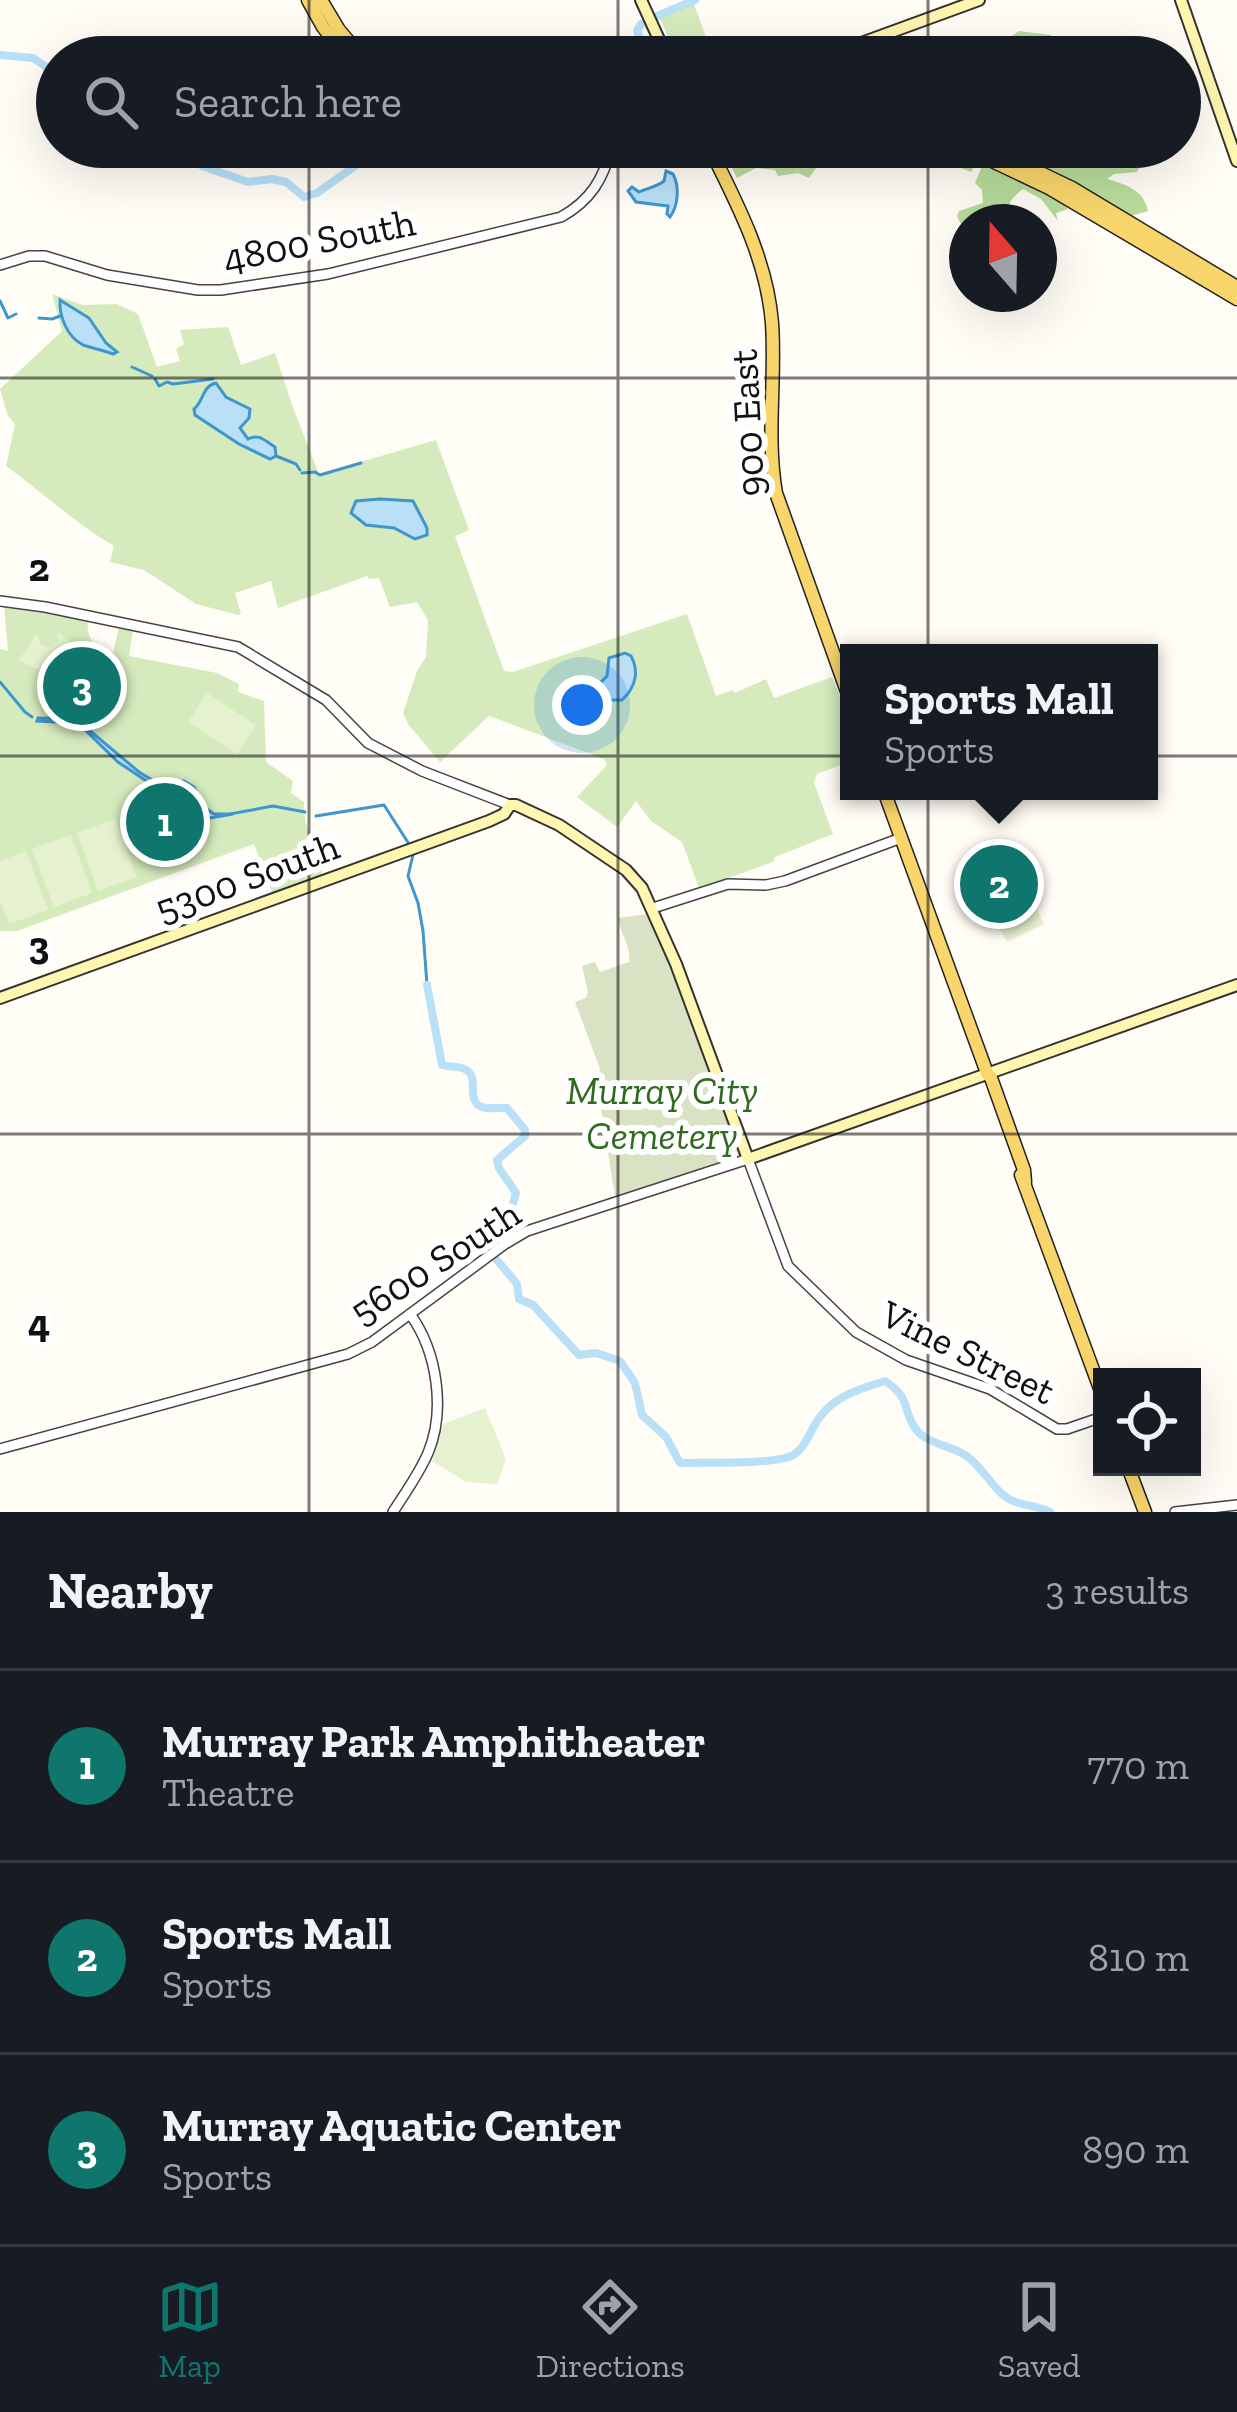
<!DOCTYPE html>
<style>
:root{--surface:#171b24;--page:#20242c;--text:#f1f3f6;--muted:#9ea1a6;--line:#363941;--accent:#0f766e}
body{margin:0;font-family:"Zilla Slab",serif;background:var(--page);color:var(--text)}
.controls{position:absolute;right:36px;bottom:36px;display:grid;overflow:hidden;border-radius:0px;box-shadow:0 12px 48px #0002}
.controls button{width:108px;height:108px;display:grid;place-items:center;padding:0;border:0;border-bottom:3px solid var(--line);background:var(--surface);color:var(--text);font:60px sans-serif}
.compass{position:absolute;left:949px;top:204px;width:108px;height:108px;border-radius:50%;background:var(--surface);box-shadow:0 12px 48px #0002;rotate:340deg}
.you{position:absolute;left:582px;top:705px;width:42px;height:42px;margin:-30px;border:9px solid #fff;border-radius:50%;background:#1a73e8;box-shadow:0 0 0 18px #1a73e833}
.badge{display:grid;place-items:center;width:78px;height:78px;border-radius:50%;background:var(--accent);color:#fff;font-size:39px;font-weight:700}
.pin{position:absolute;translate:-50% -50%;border:6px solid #fff;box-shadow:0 3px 12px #0006}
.popup{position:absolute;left:840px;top:644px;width:318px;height:156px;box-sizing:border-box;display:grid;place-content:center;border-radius:0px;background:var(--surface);filter:drop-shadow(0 3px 9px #0005);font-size:39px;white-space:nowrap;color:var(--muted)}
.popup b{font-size:45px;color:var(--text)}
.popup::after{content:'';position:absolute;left:50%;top:100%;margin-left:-24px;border:24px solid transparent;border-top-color:var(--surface)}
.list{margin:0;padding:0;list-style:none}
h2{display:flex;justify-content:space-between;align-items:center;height:156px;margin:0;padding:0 48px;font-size:51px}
h2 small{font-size:39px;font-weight:400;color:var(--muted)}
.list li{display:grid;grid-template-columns:78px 1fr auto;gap:36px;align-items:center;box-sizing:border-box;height:192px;padding:0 48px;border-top:3px solid var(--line)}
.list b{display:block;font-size:45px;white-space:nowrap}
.list p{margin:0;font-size:39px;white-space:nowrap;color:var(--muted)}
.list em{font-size:39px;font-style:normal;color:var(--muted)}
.icon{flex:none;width:66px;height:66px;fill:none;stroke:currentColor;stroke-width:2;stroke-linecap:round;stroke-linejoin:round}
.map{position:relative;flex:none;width:1237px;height:1512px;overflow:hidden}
.search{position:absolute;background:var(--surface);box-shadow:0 12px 48px #0002;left:36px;right:36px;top:36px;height:132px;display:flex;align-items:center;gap:30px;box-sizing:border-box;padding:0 42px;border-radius:66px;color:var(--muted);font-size:45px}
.sheet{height:732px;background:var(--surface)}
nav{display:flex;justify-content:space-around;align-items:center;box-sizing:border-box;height:168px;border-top:3px solid var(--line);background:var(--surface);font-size:33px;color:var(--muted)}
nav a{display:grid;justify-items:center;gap:6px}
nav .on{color:var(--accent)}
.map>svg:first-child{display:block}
.green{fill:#d5ebbd}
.forest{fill:#b9dc9c}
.cemetery{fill:#d9e3c4}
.pitch{fill:#e6f2cf}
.water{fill:#b9e0f7;stroke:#3f96cf;stroke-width:3}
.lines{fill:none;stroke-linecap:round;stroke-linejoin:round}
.stream{stroke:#3f96cf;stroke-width:3}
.river{stroke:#b9e0f7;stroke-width:8}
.tertiary-casing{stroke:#444;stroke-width:12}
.secondary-casing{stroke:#333;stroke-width:14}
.primary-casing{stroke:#222;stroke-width:15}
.tertiary{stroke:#fff;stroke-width:9}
.secondary{stroke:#fff6b0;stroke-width:10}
.primary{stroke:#f9d66b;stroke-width:12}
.grid{fill:none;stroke:#111;stroke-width:3;stroke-opacity:0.55}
.labels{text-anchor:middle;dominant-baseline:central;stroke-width:12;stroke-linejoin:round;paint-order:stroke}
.street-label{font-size:39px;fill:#111;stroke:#fff}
.park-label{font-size:39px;font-style:italic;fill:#2f6b1f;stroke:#fff}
.grid-label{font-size:39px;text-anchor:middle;font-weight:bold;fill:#111;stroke:#fff;stroke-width:12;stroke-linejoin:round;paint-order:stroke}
</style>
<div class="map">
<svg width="1237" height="1512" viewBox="0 0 1237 1512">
<rect width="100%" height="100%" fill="#fffdf5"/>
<g class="green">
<path d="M693,1L713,57H678L658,15Z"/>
<path d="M52,294L83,305L117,304L138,314L157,367L180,361L176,349L184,344L180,330L228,327L241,365L275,353L293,408L319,474L436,440L469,530L455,536L504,671L513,672L687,614L716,696L733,690L735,693L766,679L774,698L832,677L849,719V762L817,774L814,783L833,834L775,857L773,862L699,888L682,842L651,821L636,801L617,827L577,797L607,765L604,759L489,716L440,762L408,724L403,713L417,671L426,657L428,620L417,602L390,607L379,578L369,579L367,576L278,608L271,581L235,593L241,614L238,615L196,604L144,570L110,562L114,546C76,524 42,492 6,466L15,424L8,416L0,389L62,331Z"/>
<path d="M4,606L88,621C85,638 97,644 101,658L111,661L119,627L133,630L129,656L217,673L239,684L238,692L264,701L266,762L293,781L291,793L304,802L305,820L322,872L321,877L273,895L254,844L17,931H0V649L8,651Z"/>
</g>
<g class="forest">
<path d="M1019,31L1051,35L1046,48L1049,57H978Z"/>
<path d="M721,147H726L737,156L743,154L741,147H867L838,152L831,158L832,164H819L809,178L798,173L778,176L775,170L756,168L737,178Z"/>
<path d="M913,147C922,147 932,146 941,147C972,154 1047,187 1068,209L1056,213L1058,221L1041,199L1023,189C1010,199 1006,205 1009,222H967V236L957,216L959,211L983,203L982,190L975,183L981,168L974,167L971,172L961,168C952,153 929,150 913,147Z"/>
<path d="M1008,147H1130L1141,165L1137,172L1114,174L1107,179C1125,184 1144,190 1148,211L1131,216L1085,187Z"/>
</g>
<path class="cemetery" d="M647,914L670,963L739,1154L738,1157L615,1197L597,1083L600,1069L575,1002L586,998L588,992L582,966L595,962L600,972L629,962C631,944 620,935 618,918Z"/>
<g class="pitch">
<path d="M58,631L81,654C61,673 42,675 19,660L37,633L40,644L49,647L58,641Z"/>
<path d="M95,663L101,664L106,678L105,688L87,703L84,699L71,707L57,684L69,676L71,671H76L84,664L90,666Z"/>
<path d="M207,693L256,725L237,754L188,722Z"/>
<path d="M115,819L137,877L98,891L77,833Z"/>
<path d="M71,835L92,893L54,907L32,849Z"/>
<path d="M26,851L48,910L9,924L0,900V861Z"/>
<path d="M1037,910L1044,924L1007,942L1000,929Z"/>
<path d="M485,1408L506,1459L497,1484L466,1482L432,1461L443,1424Z"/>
</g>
<g class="water">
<path d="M666,171L673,174C680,187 678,206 670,217L667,214L668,206L636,202L628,191L632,187L639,192C647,188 657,187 664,181Z"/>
<path d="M60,300L89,318L106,343L117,352L113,354C106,351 88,347 83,345C66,336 59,315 60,300Z"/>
<path d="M216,383L226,397L250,409L249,418L240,428L248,439C259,433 265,441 275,447L276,456L270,459L239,444L195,415L194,409C204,401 202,386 216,383Z"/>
<path d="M380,499L413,501L427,528V535L415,539L394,528L366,525L351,513L356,501Z"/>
<path d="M625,653L631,656C640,672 635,688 622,700H611L600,696L598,685L607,676L609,658Z"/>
<path d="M38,718L76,719L139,772L154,781H184L194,787L204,807L214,814H233L210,818L198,815L118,762L78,723L37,721Z"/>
</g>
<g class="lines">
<g class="stream">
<path d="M0,301L8,318L16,314"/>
<path d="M39,318L52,319L60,316"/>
<path d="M132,367L152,376"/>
<path d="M155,379L159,386L167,382L173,384L213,379"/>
<path d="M276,456L296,464L300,470"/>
<path d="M302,473L315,472L320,475L361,463"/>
<path d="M0,682L25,712L32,717"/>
<path d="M230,814L273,806L305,812"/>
<path d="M316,816L384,805L409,844"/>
<path d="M413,855L408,876L418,903L423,931L427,985"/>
</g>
<g class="river">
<path d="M657,16L695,0"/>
<path d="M641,24L637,31L648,57"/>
<path d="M0,55L33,58L57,74"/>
<path d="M188,147L202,166L248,182L272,179L286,182L304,197L317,193L369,156C422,159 456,168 508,147"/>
<path d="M427,985L442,1065C448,1067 455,1066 462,1068C481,1074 467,1093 477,1104C483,1111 498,1107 507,1108L525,1130V1136L497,1160L499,1168L516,1193L503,1239"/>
<path d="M496,1259L517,1284L519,1299L533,1305L579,1355L596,1353L620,1361L635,1383L642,1415L666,1437L680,1463C704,1462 775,1465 793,1455C806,1448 811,1428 820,1417C836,1395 860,1389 885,1381C911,1398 902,1408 915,1428C926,1444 950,1445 965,1455C983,1466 994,1493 1013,1501C1025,1506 1038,1506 1050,1512"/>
</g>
<defs>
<g id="tertiary">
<path d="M0,265L29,256H45L107,275L198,290H221L328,274L561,217C590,201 604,179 611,147"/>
<path d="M0,601L45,607L238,647L326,700L368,743L422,771L510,805"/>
<path d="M653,908L728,884L766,885L785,881L901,838"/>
<path d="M0,1449L348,1354L372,1342L505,1244L527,1231L748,1159L788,1266L856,1332L906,1360L990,1389L1057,1429H1067L1102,1417"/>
<path d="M393,1512C405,1493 419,1474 428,1453C446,1410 437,1351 410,1314"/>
<path d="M1175,1512L1237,1505"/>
</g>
<g id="secondary">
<path d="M641,0L667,57"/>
<path d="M1181,0L1237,161"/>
<path d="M823,57L979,0"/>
<path d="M510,805H516L559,825L626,870L642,888L676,964L748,1159L1237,985"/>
<path d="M0,998L489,821L504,814L510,805"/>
</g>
<g id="primary">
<path d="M308,0L323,27L346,57"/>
<path d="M321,0L339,30L362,57"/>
<path d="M709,147C737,203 767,260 772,323C776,379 766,437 776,493L849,697"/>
<path d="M955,147L990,160L1049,188L1237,299"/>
<path d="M987,147L1072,188L1237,287"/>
<path d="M884,791L987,1073L991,1078L1024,1170L1025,1182"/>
<path d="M1021,1175L1102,1394"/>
<path d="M1128,1467L1145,1512"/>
</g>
</defs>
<use href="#tertiary" class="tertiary-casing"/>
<use href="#secondary" class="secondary-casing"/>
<use href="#primary" class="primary-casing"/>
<use href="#tertiary" class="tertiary"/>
<use href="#secondary" class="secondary"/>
<use href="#primary" class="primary"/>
</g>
<path class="grid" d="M309,0V57M618,0V57M928,0V57M309,147V1512M618,147V1512M928,147V1512M0,378H1237M0,756H1237M0,1134H1237"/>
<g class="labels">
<g class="street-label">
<text transform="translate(319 240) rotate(-11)">4800 South</text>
<text transform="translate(747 423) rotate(-93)">900 East</text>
<text transform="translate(247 877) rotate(-20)">5300 South</text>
<text transform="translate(435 1262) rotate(-33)">5600 South</text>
<text transform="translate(968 1352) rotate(26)">Vine Street</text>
</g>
<g class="park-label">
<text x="662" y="1090">Murray City<tspan x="662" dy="45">Cemetery</tspan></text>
</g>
</g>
<g class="grid-label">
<text x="39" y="581">2</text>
<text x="39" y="959">3</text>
<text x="39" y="1337">4</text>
</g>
</svg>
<div class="controls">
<button><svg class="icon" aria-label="locate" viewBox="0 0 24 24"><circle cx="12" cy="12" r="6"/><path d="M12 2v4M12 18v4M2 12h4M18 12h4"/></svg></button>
</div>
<svg class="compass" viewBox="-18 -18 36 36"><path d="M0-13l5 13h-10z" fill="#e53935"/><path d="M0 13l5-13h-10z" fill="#9ea1a6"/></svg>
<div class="you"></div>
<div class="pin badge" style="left:165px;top:822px">1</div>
<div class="pin badge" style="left:999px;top:884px">2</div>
<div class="popup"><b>Sports Mall</b>Sports</div>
<div class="pin badge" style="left:82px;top:686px">3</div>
<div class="search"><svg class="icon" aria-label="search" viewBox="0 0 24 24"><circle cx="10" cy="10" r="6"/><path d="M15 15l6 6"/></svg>Search here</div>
</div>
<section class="sheet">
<h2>Nearby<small>3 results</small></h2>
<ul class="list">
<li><span class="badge">1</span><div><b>Murray Park Amphitheater</b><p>Theatre</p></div><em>770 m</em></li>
<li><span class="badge">2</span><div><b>Sports Mall</b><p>Sports</p></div><em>810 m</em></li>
<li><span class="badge">3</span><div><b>Murray Aquatic Center</b><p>Sports</p></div><em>890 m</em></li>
</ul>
</section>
<nav>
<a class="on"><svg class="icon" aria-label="map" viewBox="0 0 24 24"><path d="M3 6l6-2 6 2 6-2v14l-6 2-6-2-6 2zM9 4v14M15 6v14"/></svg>Map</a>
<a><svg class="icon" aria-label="directions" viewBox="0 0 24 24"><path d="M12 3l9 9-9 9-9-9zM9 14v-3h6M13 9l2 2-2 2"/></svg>Directions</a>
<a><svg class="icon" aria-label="saved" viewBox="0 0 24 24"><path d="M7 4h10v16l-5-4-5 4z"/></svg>Saved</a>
</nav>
